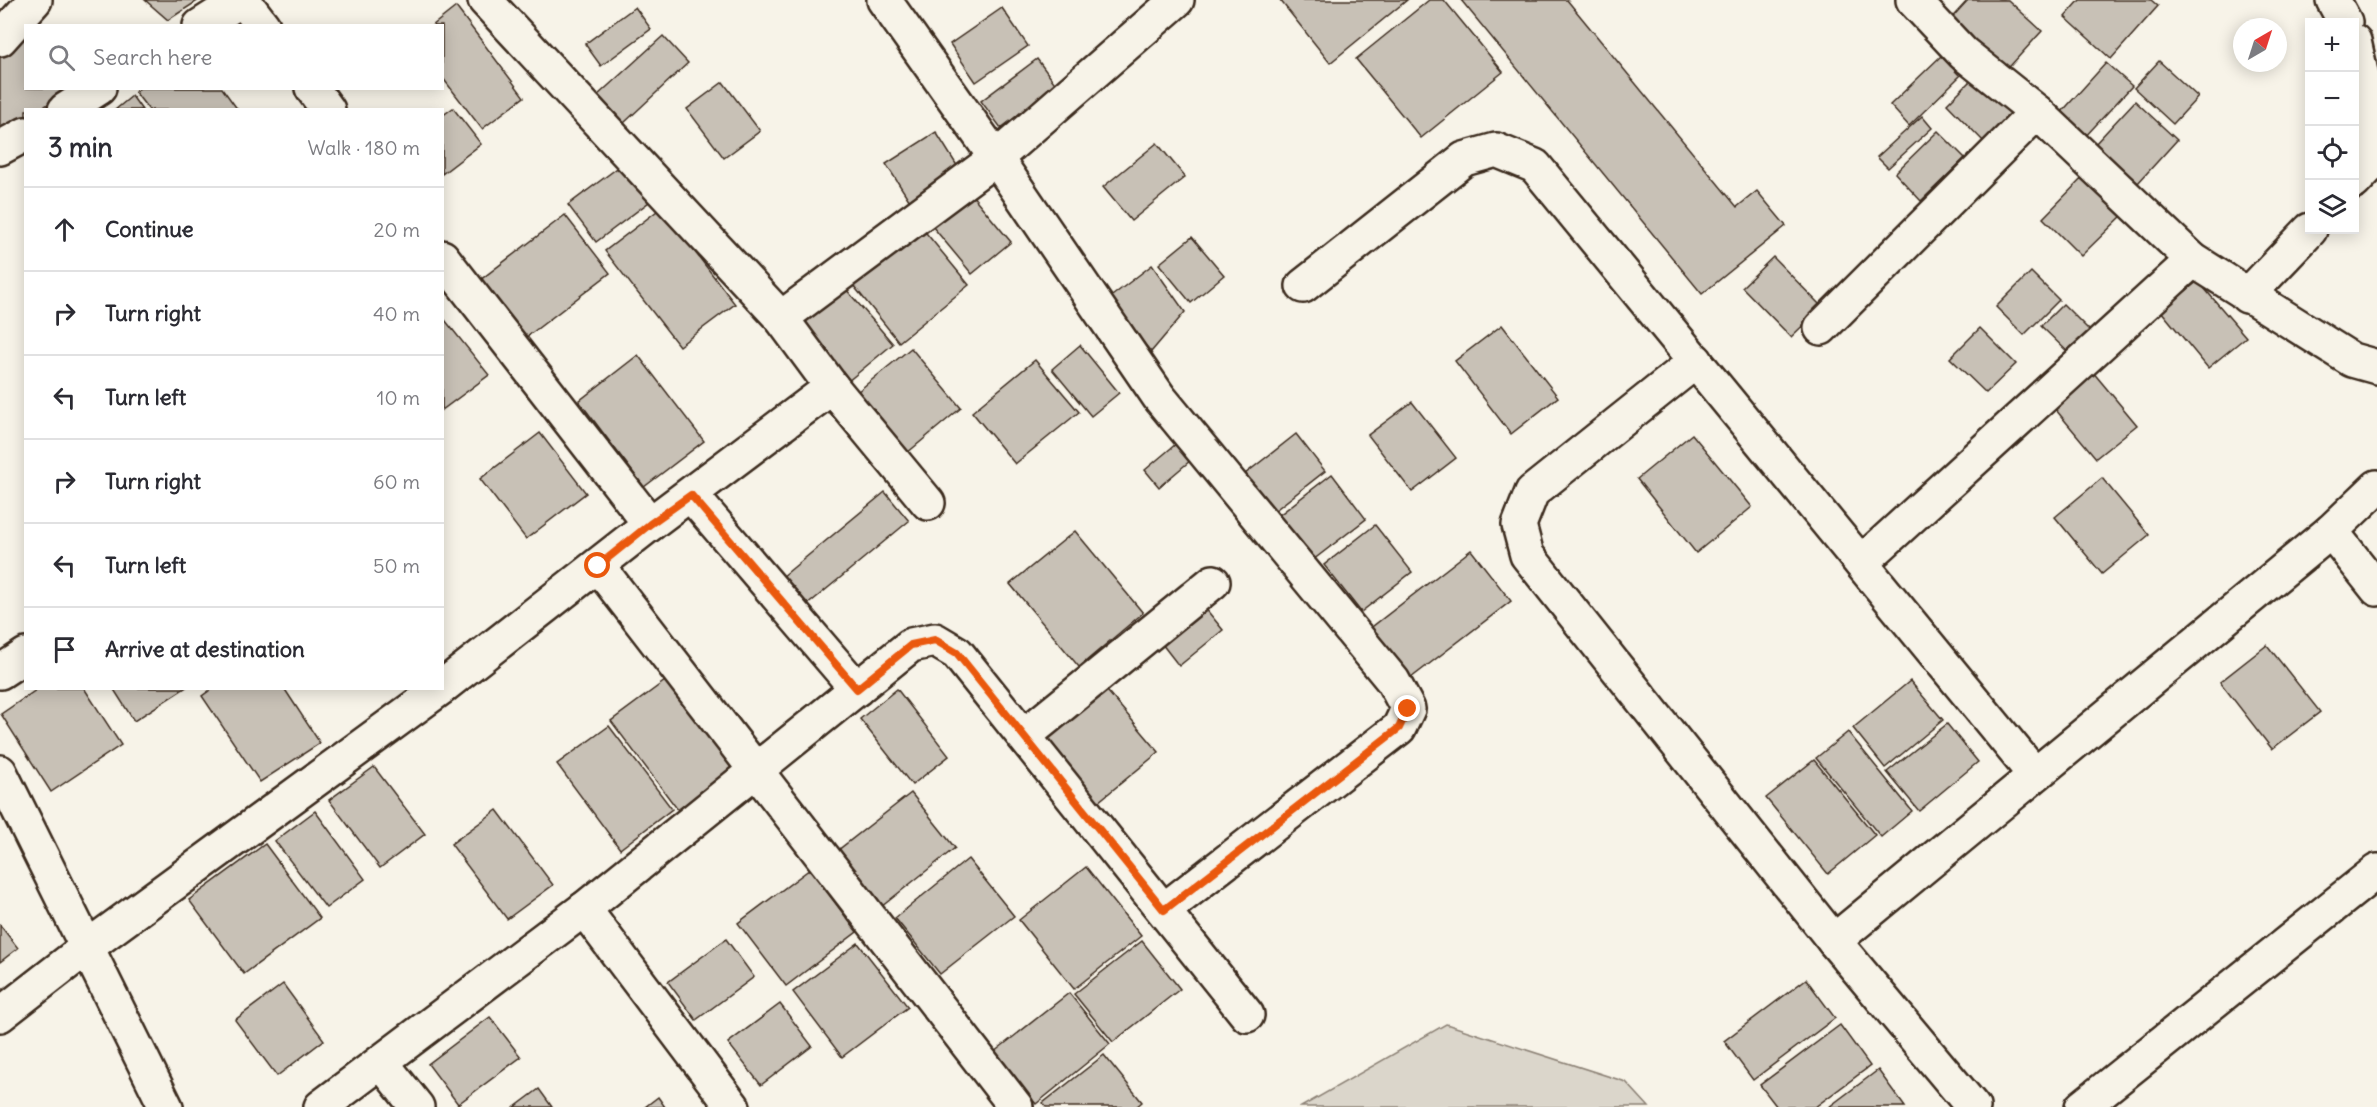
<!DOCTYPE html>
<meta charset="utf-8">
<style>
:root{--surface:#fff;--page:#f2f2f3;--text:#2b2b33;--muted:#7c7c81;--line:#e1e1e2}
body{margin:0;font-family:Delius,sans-serif;background:var(--page);color:var(--text)}
.controls{position:absolute;right:18px;top:18px;display:grid;overflow:hidden;border-radius:0px;box-shadow:0 3px 15px #0003}
.controls button{width:54px;height:54px;display:grid;place-items:center;padding:0;border:0;border-bottom:2px solid var(--line);background:var(--surface);color:var(--text);font:30px sans-serif}
.compass{position:absolute;left:2233px;top:18px;width:54px;height:54px;border-radius:50%;background:var(--surface);box-shadow:0 3px 15px #0003;rotate:39deg}
.stop{position:absolute;width:18px;height:18px;margin:-14px;border:4px solid #ea580c;border-radius:50%;background:#fff}
.stop.end{background:#ea580c;border-color:#fff;box-shadow:0 2px 6px #0008}
.list{margin:0;padding:0;list-style:none}
h2{display:flex;justify-content:space-between;align-items:center;height:78px;margin:0;padding:0 24px;font-size:26px}
h2 small{font-size:20px;font-weight:400;color:var(--muted)}
.list li{display:grid;grid-template-columns:39px 1fr auto;gap:18px;align-items:center;box-sizing:border-box;height:84px;padding:0 24px;border-top:2px solid var(--line)}
.list b{display:block;font-size:22px;white-space:nowrap}
.list em{font-size:20px;font-style:normal;color:var(--muted)}
.icon{flex:none;width:33px;height:33px;fill:none;stroke:currentColor;stroke-width:2;stroke-linecap:round;stroke-linejoin:round}
.map{position:relative;flex:none;width:2377px;height:1107px;overflow:hidden}
.search{position:absolute;background:var(--surface);box-shadow:0 3px 15px #0003;left:24px;top:24px;width:420px;height:66px;display:flex;align-items:center;gap:15px;box-sizing:border-box;padding:0 21px;border-radius:0px;color:var(--muted);font-size:22px}
.panel{position:absolute;background:var(--surface);box-shadow:0 3px 15px #0003;left:24px;top:108px;width:420px;height:582px;border-radius:0px}
.map>svg:first-child{display:block}
.green{fill:#dbd6cb;stroke:#8b8074;stroke-width:1.5}
.building{fill:#c8c1b6;stroke:#3b2a1e;stroke-width:1.5}
.lines{fill:none;stroke-linecap:round;stroke-linejoin:round}
.minor-casing{stroke:#3b2a1e;stroke-width:38}
.minor{stroke:#f7f3e8;stroke-width:33}
.route{stroke:#ea580c;stroke-width:8}
</style>
<div class="map">
<svg width="2377" height="1107" viewBox="0 0 2377 1107">
<rect width="100%" height="100%" fill="#f7f3e8"/>
<filter id="ink" filterUnits="userSpaceOnUse"><feTurbulence type="fractalNoise" baseFrequency=".0167" numOctaves="2"/><feDisplacementMap in="SourceGraphic" scale="12" xChannelSelector="R" yChannelSelector="G"/><feConvolveMatrix kernelMatrix="1 2 1 2 8 2 1 2 1" color-interpolation-filters="sRGB"/></filter>
<g filter="url(#ink)">
<path class="green" d="M1446,1024L1626,1082L1649,1107H1301Z"/>
<g class="building">
<path d="M145,0H199L168,20Z"/>
<path d="M1280,0H1407L1330,63Z"/>
<path d="M1429,0H1444L1503,72L1421,138L1356,59Z"/>
<path d="M1461,0H1567L1737,207L1757,191L1786,226L1702,294Z"/>
<path d="M1968,0H2008L2042,31L2002,75L1946,24Z"/>
<path d="M2080,0H2151L2158,6L2111,59L2065,17Z"/>
<path d="M456,7L524,97L482,129L442,77V26H432Z"/>
<path d="M635,7L651,29L601,66L585,44Z"/>
<path d="M1002,8L1028,46L976,82L950,44Z"/>
<path d="M26,26V88H71L39,110H26V118L0,135V55Z"/>
<path d="M663,36L688,63L624,123L598,95Z"/>
<path d="M1941,56L1960,76L1909,126L1890,105Z"/>
<path d="M1037,59L1057,86L1001,128L981,101Z"/>
<path d="M2159,61L2198,97L2173,124L2134,88Z"/>
<path d="M2106,63L2132,86L2083,139L2058,116Z"/>
<path d="M1977,74L2017,115L1987,145L1947,104Z"/>
<path d="M723,82L760,131L724,158L687,109Z"/>
<path d="M140,88H222L238,110H149L135,92Z"/>
<path d="M132,96L142,110H115Z"/>
<path d="M2135,101L2177,140L2138,183L2095,144Z"/>
<path d="M453,108L481,144L442,174V116Z"/>
<path d="M1922,116L1932,128L1888,168L1877,157Z"/>
<path d="M1938,131L1965,158L1921,201L1895,173Z"/>
<path d="M936,132L961,172L911,203L886,164Z"/>
<path d="M1157,143L1185,177L1131,221L1103,187Z"/>
<path d="M620,166L649,202L596,242L568,205Z"/>
<path d="M2089,171L2128,210L2081,256L2043,218Z"/>
<path d="M967,189L1011,242L972,274L928,221Z"/>
<path d="M661,208L735,304L679,346L605,251Z"/>
<path d="M565,215L610,273L520,342L475,284Z"/>
<path d="M922,228L969,285L899,342L853,285Z"/>
<path d="M1192,237L1224,275L1191,303L1159,264Z"/>
<path d="M1773,257L1822,307L1791,337L1742,287Z"/>
<path d="M1152,265L1185,312L1151,352L1108,299Z"/>
<path d="M2031,272L2059,300L2024,335L1996,307Z"/>
<path d="M2198,281L2246,337L2208,368L2161,311Z"/>
<path d="M845,288L893,344L847,382L800,325Z"/>
<path d="M2063,304L2096,337L2075,359L2041,326Z"/>
<path d="M445,320L489,375L442,410V322Z"/>
<path d="M1502,325L1558,397L1511,434L1455,361Z"/>
<path d="M1980,328L2016,364L1986,393L1950,358Z"/>
<path d="M1080,345L1119,393L1091,416L1052,369Z"/>
<path d="M911,348L961,408L907,453L857,392Z"/>
<path d="M638,355L704,441L644,487L579,401Z"/>
<path d="M1035,360L1079,412L1015,464L972,412Z"/>
<path d="M2092,371L2137,425L2096,458L2051,404Z"/>
<path d="M1412,402L1456,458L1412,492L1368,435Z"/>
<path d="M540,433L586,493L526,539L480,479Z"/>
<path d="M1296,434L1325,471L1269,515L1240,478Z"/>
<path d="M1692,434L1752,507L1696,553L1637,479Z"/>
<path d="M1183,438L1197,455L1159,487L1145,470Z"/>
<path d="M1332,474L1366,519L1313,560L1278,516Z"/>
<path d="M2102,478L2149,535L2102,574L2055,517Z"/>
<path d="M885,492L909,521L806,606L782,577Z"/>
<path d="M1375,525L1412,572L1361,612L1324,565Z"/>
<path d="M1075,531L1143,613L1079,667L1010,584Z"/>
<path d="M1471,550L1511,601L1407,681L1368,630Z"/>
<path d="M1205,608L1223,630L1179,666L1162,644Z"/>
<path d="M2267,645L2320,712L2272,749L2220,682Z"/>
<path d="M669,678L735,767L678,810L611,721Z"/>
<path d="M1910,681L1943,720L1885,768L1853,728Z"/>
<path d="M1103,686L1159,752L1098,802L1043,736Z"/>
<path d="M39,688H84L121,745L51,792L1,714Z"/>
<path d="M113,688H185L134,721Z"/>
<path d="M213,688H284L320,743L260,782L202,696Z"/>
<path d="M897,689L949,756L912,785L860,719Z"/>
<path d="M1947,724L1978,762L1919,811L1887,772Z"/>
<path d="M609,726L672,809L620,849L557,764Z"/>
<path d="M1848,732L1912,811L1881,837L1816,758Z"/>
<path d="M1814,760L1875,835L1828,874L1766,798Z"/>
<path d="M374,767L425,834L380,868L329,800Z"/>
<path d="M911,793L955,848L881,907L837,851Z"/>
<path d="M497,810L553,885L507,919L451,844Z"/>
<path d="M315,811L365,879L326,908L275,841Z"/>
<path d="M265,844L320,918L244,974L189,900Z"/>
<path d="M968,859L1014,916L940,974L895,918Z"/>
<path d="M1086,867L1141,936L1074,989L1019,920Z"/>
<path d="M810,869L857,932L786,986L738,923Z"/>
<path d="M0,925L18,948L0,962Z"/>
<path d="M726,939L754,977L696,1020L668,982Z"/>
<path d="M1142,941L1180,989L1113,1042L1074,994Z"/>
<path d="M858,943L908,1007L842,1057L793,992Z"/>
<path d="M1806,979L1835,1018L1753,1080L1724,1041Z"/>
<path d="M283,984L324,1040L277,1076L235,1020Z"/>
<path d="M1069,993L1110,1044L1036,1104L994,1052Z"/>
<path d="M780,1004L812,1046L761,1085L728,1043Z"/>
<path d="M490,1017L521,1057L458,1104L428,1064Z"/>
<path d="M1840,1025L1870,1066L1815,1107H1777L1760,1085Z"/>
<path d="M1104,1055L1142,1102L1136,1107H1046L1043,1103Z"/>
<path d="M1878,1070L1905,1107H1829Z"/>
<path d="M539,1089L552,1107H515Z"/>
<path d="M658,1097L665,1107H645Z"/>
</g>
<g class="lines">
<defs>
<g id="minor">
<path d="M243,0L263,26"/>
<path d="M485,0L781,318L832,387L928,503"/>
<path d="M884,0L996,158L1159,397L1393,681L1408,709L1399,728L1164,910"/>
<path d="M1913,0L1963,53L2037,112L2193,260L2352,360L2377,367"/>
<path d="M2333,0L2345,22"/>
<path d="M200,26L241,0"/>
<path d="M0,39L35,0"/>
<path d="M2354,41L2377,144"/>
<path d="M312,88L328,110"/>
<path d="M65,110L99,88"/>
<path d="M0,148L26,134"/>
<path d="M2354,182L2377,158"/>
<path d="M442,257L650,524"/>
<path d="M1303,286L1464,159L1496,150L1535,166L2034,774"/>
<path d="M2247,296L2310,230"/>
<path d="M781,318L996,158L1177,0"/>
<path d="M1821,328L2037,112"/>
<path d="M1696,361L1532,492L1519,525L1527,555L1834,941L1973,1107"/>
<path d="M691,495L857,689"/>
<path d="M2331,531L2377,589"/>
<path d="M1861,563L2193,260"/>
<path d="M598,566L1016,1107"/>
<path d="M0,672L26,655"/>
<path d="M442,687L650,524L832,387"/>
<path d="M1024,736L1213,582"/>
<path d="M0,772L166,1107"/>
<path d="M584,909L733,1107"/>
<path d="M1834,941L2331,531L2377,487"/>
<path d="M0,1015L86,948L441,688"/>
<path d="M381,1062L417,1107"/>
<path d="M321,1107L584,909L911,645L935,640L957,653L1247,1015"/>
<path d="M2082,1107L2377,871"/>
</g>
</defs>
<use href="#minor" class="minor-casing"/>
<use href="#minor" class="minor"/>
</g>
</g>
<g class="lines" filter="url(#ink)">
<path class="route" d="M598,566L650,524L691,495L857,689L911,645L935,640L957,653L1164,910L1399,728L1408,709"/>
</g>
</svg>
<div class="controls">
<button>+</button>
<button>−</button>
<button><svg class="icon" aria-label="locate" viewBox="0 0 24 24"><circle cx="12" cy="12" r="6"/><path d="M12 2v4M12 18v4M2 12h4M18 12h4"/></svg></button>
<button><svg class="icon" aria-label="layers" viewBox="0 0 24 24"><path d="M12 4l9 5-9 5-9-5zM3 14l9 5 9-5"/></svg></button>
</div>
<svg class="compass" viewBox="-18 -18 36 36"><path d="M0-13l5 13h-10z" fill="#e53935"/><path d="M0 13l5-13h-10z" fill="#7c7c81"/></svg>
<div class="stop" style="left:598px;top:566px"></div>
<div class="stop end" style="left:1408px;top:709px"></div>
<div class="search"><svg class="icon" aria-label="search" viewBox="0 0 24 24"><circle cx="10" cy="10" r="6"/><path d="M15 15l6 6"/></svg>Search here</div>
<section class="panel">
<h2>3 min<small>Walk · 180 m</small></h2>
<ul class="list">
<li><svg class="icon" aria-label="ahead" viewBox="0 0 24 24"><path d="M12 20V5M6 11l6-6 6 6"/></svg><div><b>Continue</b></div><em>20 m</em></li>
<li><svg class="icon" aria-label="right" viewBox="0 0 24 24"><path d="M7 20v-9h11M14 6l5 5-5 5"/></svg><div><b>Turn right</b></div><em>40 m</em></li>
<li><svg class="icon" aria-label="left" viewBox="0 0 24 24"><path d="M17 20v-9H6M10 6l-5 5 5 5"/></svg><div><b>Turn left</b></div><em>10 m</em></li>
<li><svg class="icon" aria-label="right" viewBox="0 0 24 24"><path d="M7 20v-9h11M14 6l5 5-5 5"/></svg><div><b>Turn right</b></div><em>60 m</em></li>
<li><svg class="icon" aria-label="left" viewBox="0 0 24 24"><path d="M17 20v-9H6M10 6l-5 5 5 5"/></svg><div><b>Turn left</b></div><em>50 m</em></li>
<li><svg class="icon" aria-label="arrive" viewBox="0 0 24 24"><path d="M6 21V4h12l-3 4 3 4H6"/></svg><div><b>Arrive at destination</b></div></li>
</ul>
</section>
</div>
